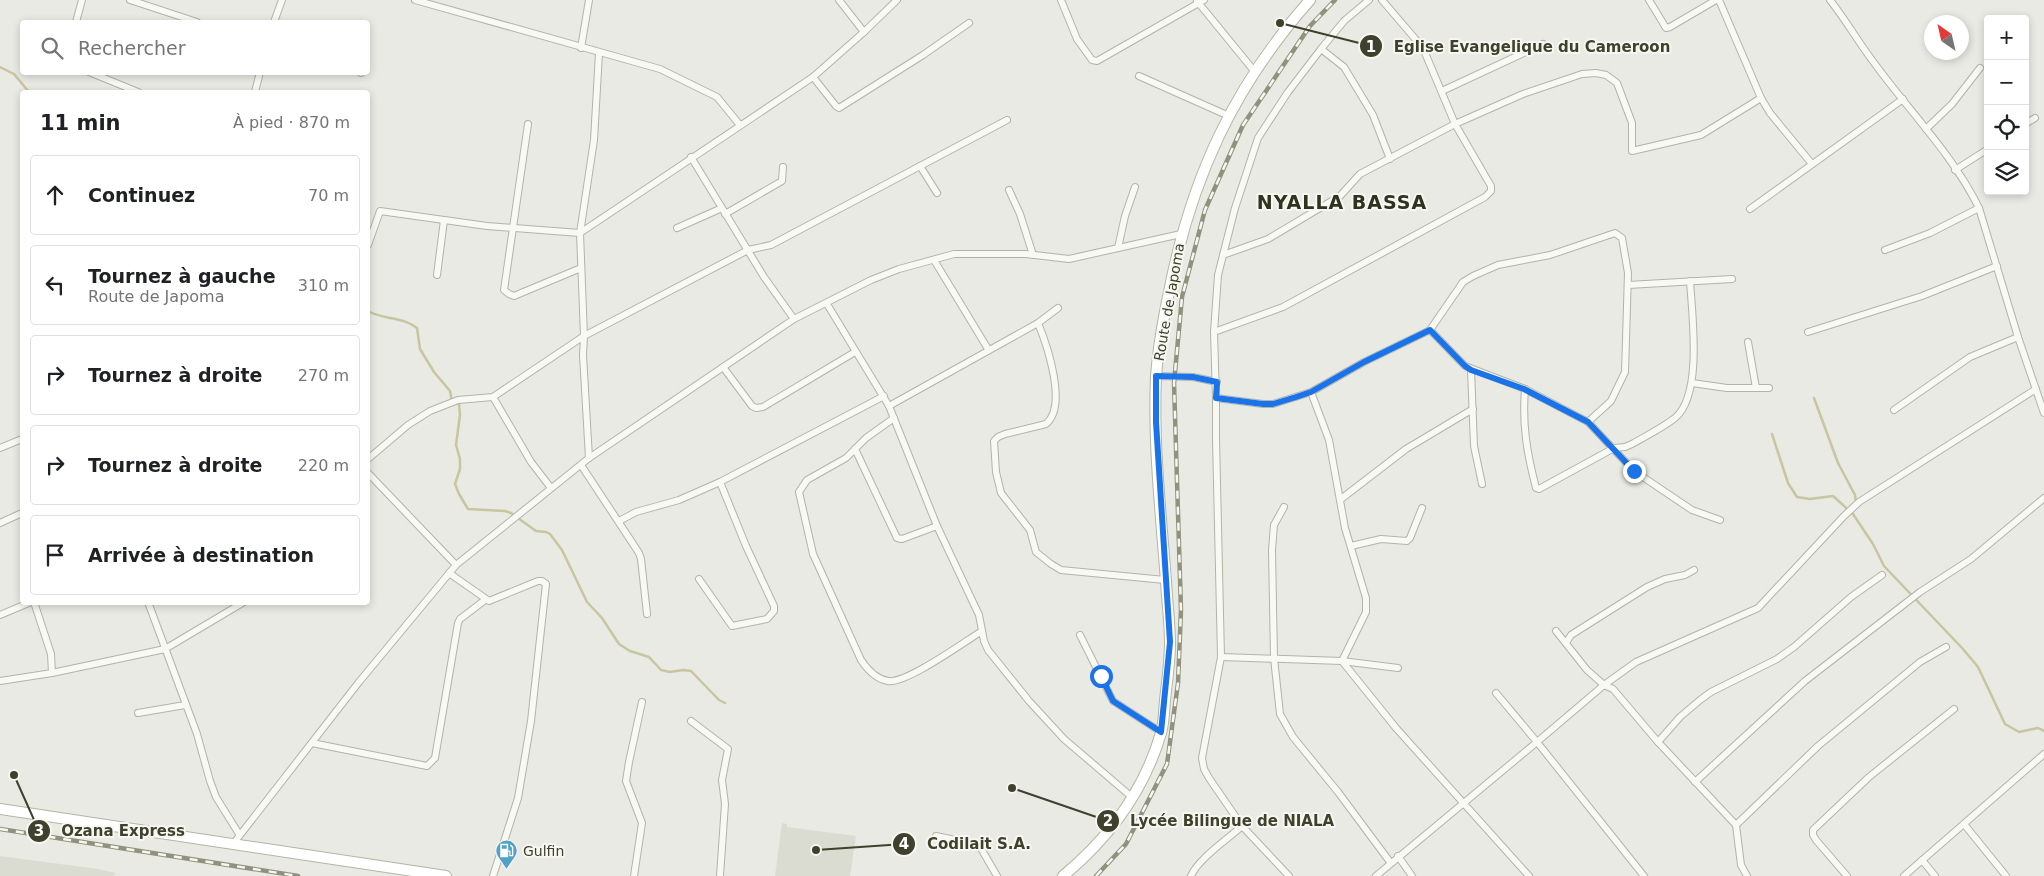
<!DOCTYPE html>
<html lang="fr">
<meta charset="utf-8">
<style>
:root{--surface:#fff;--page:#f6f6f6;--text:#202124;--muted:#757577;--line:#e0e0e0}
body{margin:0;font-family:"DejaVu Sans",sans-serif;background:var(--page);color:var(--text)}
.controls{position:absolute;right:15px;top:15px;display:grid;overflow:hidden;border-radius:5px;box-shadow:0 2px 8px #0003}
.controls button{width:45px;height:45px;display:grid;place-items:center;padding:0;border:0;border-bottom:1px solid var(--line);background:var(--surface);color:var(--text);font:25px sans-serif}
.compass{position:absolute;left:1924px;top:15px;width:45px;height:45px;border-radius:50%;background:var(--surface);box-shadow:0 2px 8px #0003;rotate:326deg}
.stop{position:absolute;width:15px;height:15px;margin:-11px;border:4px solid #1a73e8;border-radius:50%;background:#fff}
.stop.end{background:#1a73e8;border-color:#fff;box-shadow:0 1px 5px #0008}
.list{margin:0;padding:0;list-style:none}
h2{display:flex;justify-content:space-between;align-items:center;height:65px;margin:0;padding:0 20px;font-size:21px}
h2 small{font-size:16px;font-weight:400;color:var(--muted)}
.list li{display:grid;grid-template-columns:32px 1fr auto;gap:15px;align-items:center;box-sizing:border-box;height:80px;margin:0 10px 10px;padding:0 10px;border:1px solid var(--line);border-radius:5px}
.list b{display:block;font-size:19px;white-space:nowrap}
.list p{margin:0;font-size:16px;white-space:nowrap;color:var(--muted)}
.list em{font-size:16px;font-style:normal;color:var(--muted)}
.icon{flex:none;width:28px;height:28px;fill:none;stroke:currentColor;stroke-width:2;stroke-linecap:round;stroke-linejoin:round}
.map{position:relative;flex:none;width:2044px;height:876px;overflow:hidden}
.search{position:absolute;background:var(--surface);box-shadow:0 2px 8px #0003;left:20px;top:20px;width:350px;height:55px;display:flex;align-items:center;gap:12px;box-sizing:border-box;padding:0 18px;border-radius:5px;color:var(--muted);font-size:19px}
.panel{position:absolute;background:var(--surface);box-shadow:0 2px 8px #0003;left:20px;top:90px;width:350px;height:515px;border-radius:5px}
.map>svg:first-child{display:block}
.built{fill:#dbdcd1}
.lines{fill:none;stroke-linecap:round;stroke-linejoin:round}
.stream{stroke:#c7c6a0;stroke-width:2.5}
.street-casing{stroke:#b3b4a8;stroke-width:8}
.primary-casing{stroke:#b4b5a3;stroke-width:12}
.street{stroke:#f8f8f5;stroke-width:6}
.primary{stroke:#fff;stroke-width:10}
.rail-casing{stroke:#91927d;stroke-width:4.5}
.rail{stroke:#f7f7f2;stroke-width:2.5;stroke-dasharray:8;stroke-linecap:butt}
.route{stroke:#1a73e8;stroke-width:6}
.labels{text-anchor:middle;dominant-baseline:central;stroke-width:4;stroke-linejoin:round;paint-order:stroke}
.street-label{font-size:14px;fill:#3f412c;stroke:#f7f7f2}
.poi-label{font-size:14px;fill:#3f412c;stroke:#f7f7f2;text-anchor:start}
.district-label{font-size:19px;font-weight:bold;letter-spacing:1px;fill:#2f321e;stroke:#f7f7f2}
.leader{fill:none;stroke:#3f412c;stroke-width:2}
.callout-dot{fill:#3f412c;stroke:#f7f7f2;stroke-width:2}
.mark-label{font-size:15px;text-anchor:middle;font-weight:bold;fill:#fff}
.callout-label{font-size:15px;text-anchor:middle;font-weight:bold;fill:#3f412c;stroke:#f7f7f2;stroke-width:4;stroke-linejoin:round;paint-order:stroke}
</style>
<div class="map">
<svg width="2044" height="876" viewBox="0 0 2044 876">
<rect width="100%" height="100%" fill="#e9eae3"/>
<g class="built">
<path d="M782,823L787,824V827L856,836L850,876H775Z"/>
<path d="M0,856L98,869L116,873L113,876H0Z"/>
</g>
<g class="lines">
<g class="stream">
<path d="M0,67L14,74L29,92"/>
<path d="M368,311C383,320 402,316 417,328L420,349L434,372L450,391L452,402L459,404L460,415L456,445L460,459V469L455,484L459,494L468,509L505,511L511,513L536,531L546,532L550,534L562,550L587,602L602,618L619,644L630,651L649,657L661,670L670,672L683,670L691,671L719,700L725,703"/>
<path d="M1814,398L1838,463L1855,495L1856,502"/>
<path d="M1772,434L1788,483L1797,497L1810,499L1833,496L1853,514L1873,544L1884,566L1963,649L1978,667L2005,724L2019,732L2038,728L2044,731"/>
</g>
<defs>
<g id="street">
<path d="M130,0L197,22"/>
<path d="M415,0L660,69L717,97L739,124"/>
<path d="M1061,0L1077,39L1092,60L1097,61L1204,0"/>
<path d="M1649,0L1666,28L1670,27L1716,0"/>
<path d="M1719,0L1761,98L1770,113L1812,164"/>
<path d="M1830,0C1845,19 1857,40 1872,60C1907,109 1952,153 1979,208L2018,337L2044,413"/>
<path d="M1197,1L1255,72"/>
<path d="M76,22L82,0"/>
<path d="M274,22L282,0"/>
<path d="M864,32L897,0"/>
<path d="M581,48L589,0"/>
<path d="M1321,49L1344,67L1373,115L1390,159"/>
<path d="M89,72L138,92"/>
<path d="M361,72V73"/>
<path d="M1139,76L1229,116"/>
<path d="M813,77L836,106L839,108L923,55L969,23"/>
<path d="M1442,91L1543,44"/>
<path d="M255,92L260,72"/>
<path d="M528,124L504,290L509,294L514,296L581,268"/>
<path d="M2025,124L2035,118"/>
<path d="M1926,129L1952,104L1980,68"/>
<path d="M691,157L764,277L794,319"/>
<path d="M920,166L937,193"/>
<path d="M1955,170L1988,149"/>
<path d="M1009,190L1020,214L1033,255"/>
<path d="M1750,209L1903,99"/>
<path d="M725,214L782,181L783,167"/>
<path d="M677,228L722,208"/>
<path d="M368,245L380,211L487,226L580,233L813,77L864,32L839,0"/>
<path d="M1118,248L1125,216L1135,187"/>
<path d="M1885,250L1930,233L1979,208"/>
<path d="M1223,255L1268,239L1340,196L1360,174L1455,124L1523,94L1582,74L1596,73L1606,75L1617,83L1632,123V151L1701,135L1761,98"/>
<path d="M934,260L988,349"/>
<path d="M437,275L444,220"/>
<path d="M1628,285L1732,279"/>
<path d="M827,304L889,406"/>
<path d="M1058,308L1038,323L889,406L937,526L979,615L984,641L988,650L1029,701L1064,739L1133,798"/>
<path d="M1038,323C1047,345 1068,406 1046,424L1005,434L998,437L994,441L996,472L1001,493L1030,530L1036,552L1051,564L1061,570L1165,580"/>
<path d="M1430,330L1463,282L1473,276L1498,265L1550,255L1615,233L1622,238L1628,273L1625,372L1611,401L1588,422"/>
<path d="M1214,332L1283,307L1485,197L1491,191V186L1455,124L1423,48L1382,0"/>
<path d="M1808,332L1922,296L1997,266"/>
<path d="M1748,342L1756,388"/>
<path d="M723,367L752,406L756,408L763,407L855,352"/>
<path d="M1471,370L1474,446L1482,484"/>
<path d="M1156,376L1193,377L1217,382"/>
<path d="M1692,383L1727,388H1769"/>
<path d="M1525,389C1522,425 1527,453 1536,488L1539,489L1614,448L1625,447L1632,444C1646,436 1662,428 1675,418C1703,395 1692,314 1690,281"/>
<path d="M1311,392L1273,404H1263L1216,398L1214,332L1218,275L1235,208L1258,138L1288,92L1321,49L1344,21L1369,0"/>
<path d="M493,397L531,462L551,488"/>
<path d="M1216,398V439L1221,657L1202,758L1204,769L1209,778L1242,826L1289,876"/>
<path d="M1894,410L1970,357L2018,337"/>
<path d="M894,418L866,438L846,458L807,480L799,492L813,554L861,660C867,669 876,679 888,681C906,684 964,642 982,631"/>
<path d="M0,448L22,439"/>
<path d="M855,449L897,538L902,539L937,526"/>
<path d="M589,458L583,355L584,336L580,233L594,140L599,53"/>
<path d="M368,459L408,425L430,411L458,400L493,397L584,336L748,250L771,245L1007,120"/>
<path d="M581,465L639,553L641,559L647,614"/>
<path d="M368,473L456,565"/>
<path d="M1341,499L1406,449L1473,409"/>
<path d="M1284,507L1274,525L1272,550L1274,658L1280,714L1293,737L1338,792L1390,862"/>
<path d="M619,521L636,512L679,500L720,482L884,396"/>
<path d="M0,523L22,513"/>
<path d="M1351,546L1381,539L1407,541L1410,538L1422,508"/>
<path d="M449,573L489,601L538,581H542L546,584L531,721L518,798L493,876"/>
<path d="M699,579L732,626L767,619L774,611V606L746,546L720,482"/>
<path d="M34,602L51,654L52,673"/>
<path d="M148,602L197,734L210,781L216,797L239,834"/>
<path d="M0,615L31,602"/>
<path d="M1556,631L1587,670L1604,685L1613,689L1658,742L1736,825L1741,865L1747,876"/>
<path d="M1080,635L1113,701L1161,732"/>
<path d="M1566,643L1571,635L1647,587L1665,579L1685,575L1694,570"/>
<path d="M1221,657L1342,661L1396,728L1529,876"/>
<path d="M1398,668L1342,661L1366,612V598L1345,528L1329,440L1311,392L1364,362L1430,330L1465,366L1525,389L1588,422L1634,471L1692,510L1720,520"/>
<path d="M0,681L52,673L165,649L244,602"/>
<path d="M1496,693L1537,742L1604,685L1636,662L1758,608L1844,516L1859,502L2036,389"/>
<path d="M138,713L185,705"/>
<path d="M691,721L728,749L722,780L725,804L720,876"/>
<path d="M1658,742L1680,717L1700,700L1711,692L1777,659L1794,647L1851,597L1882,575"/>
<path d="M312,743L427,766L435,758L458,623L460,619L485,600"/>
<path d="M1695,782L1805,681L1920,592L1971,559L2044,498"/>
<path d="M1964,824L2006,876"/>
<path d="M1736,825L1818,746L1920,662L1946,647"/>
<path d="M936,836L979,845L997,876"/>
<path d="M233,844L359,682L456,565L589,458L794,319L871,280L899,269L954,254H1026L1069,259L1181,234"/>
<path d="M1398,856L1412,876"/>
<path d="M1922,860L1935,876"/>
<path d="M634,876L642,823L626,781L629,762L642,702"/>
<path d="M1191,876C1198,859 1228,839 1242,826"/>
<path d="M1376,876L1537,742L1644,876"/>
<path d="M1847,876L1816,840L1813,835V830L1869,777L1954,709"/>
<path d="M1904,876L2044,754"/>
</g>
<g id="primary">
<path d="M0,809L446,876"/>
<path d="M1063,876C1109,838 1144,791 1161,733C1164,723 1164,711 1165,700C1167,681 1170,662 1170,643C1170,623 1167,602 1166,581C1161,514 1153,444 1156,377C1158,348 1163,320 1169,292C1191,179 1233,87 1310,0"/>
</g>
</defs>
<use href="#street" class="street-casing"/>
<use href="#primary" class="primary-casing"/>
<use href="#street" class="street"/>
<use href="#primary" class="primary"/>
<defs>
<g id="rail">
<path d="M0,829L298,876"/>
<path d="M1096,876L1126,844L1167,764L1178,683L1181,610L1174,383L1182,297L1205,210L1243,125L1310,26L1335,0"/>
</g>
</defs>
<use href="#rail" class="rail-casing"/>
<use href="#rail" class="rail"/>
</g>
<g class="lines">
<path class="route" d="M1101,676L1113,701L1161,732L1170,642L1156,422V376L1193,377L1217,382L1216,398L1263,404H1273L1296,397L1311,392L1364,362L1430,330L1465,366L1471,370L1524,389L1588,422L1634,471"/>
</g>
<defs>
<symbol id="fuel-pin" viewBox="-11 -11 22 30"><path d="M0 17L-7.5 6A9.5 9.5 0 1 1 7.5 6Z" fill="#51a2c6" stroke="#f7f7f2"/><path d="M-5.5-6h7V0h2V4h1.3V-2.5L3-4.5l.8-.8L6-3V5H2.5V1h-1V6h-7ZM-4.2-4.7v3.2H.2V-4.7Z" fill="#fff"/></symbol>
</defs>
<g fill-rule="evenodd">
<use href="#fuel-pin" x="494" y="838" width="25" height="34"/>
</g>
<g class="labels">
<g class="street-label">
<text transform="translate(1169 302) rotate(-80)">Route de Japoma</text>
</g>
<g class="poi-label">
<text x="523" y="851">Gulfin</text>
</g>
<g class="district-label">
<text x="1342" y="202">NYALLA BASSA</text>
</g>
</g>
<path class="leader" d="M1280 23L1371 46M1012 788L1108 821M14 775L39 831M816 850L904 844"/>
<g class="callout-dot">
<circle cx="1280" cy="23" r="5"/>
<circle cx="1012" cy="788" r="5"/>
<circle cx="14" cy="775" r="5"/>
<circle cx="816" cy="850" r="5"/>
<circle cx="1371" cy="46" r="12"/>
<circle cx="1108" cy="821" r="12"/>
<circle cx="39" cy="831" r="12"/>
<circle cx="904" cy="844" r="12"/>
</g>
<g class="mark-label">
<text x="1371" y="52">1</text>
<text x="1108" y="826">2</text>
<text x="39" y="836">3</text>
<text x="904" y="849">4</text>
</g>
<g class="callout-label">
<text x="1532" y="52">Eglise Evangelique du Cameroon</text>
<text x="1232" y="826">Lycée Bilingue de NIALA</text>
<text x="123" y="836">Ozana Express</text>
<text x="979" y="849">Codilait S.A.</text>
</g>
</svg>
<div class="controls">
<button>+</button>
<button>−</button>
<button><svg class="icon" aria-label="locate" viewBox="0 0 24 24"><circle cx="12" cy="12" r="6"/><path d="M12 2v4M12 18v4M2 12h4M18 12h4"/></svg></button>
<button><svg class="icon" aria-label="layers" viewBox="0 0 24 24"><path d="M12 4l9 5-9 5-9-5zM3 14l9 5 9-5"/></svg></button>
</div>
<svg class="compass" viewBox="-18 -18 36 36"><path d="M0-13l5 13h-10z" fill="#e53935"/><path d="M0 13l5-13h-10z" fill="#757577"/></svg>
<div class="stop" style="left:1101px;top:676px"></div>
<div class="stop end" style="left:1634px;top:471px"></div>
<div class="search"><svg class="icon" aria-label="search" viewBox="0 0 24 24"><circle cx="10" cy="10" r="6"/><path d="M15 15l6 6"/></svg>Rechercher</div>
<section class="panel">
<h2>11 min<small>À pied · 870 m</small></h2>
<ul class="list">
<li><svg class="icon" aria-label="ahead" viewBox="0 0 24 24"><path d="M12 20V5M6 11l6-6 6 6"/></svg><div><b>Continuez</b></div><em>70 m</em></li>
<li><svg class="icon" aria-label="left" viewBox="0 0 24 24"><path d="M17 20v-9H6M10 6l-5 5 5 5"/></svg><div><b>Tournez à gauche</b><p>Route de Japoma</p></div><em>310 m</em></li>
<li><svg class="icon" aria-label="right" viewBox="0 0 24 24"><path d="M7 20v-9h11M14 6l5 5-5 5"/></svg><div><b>Tournez à droite</b></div><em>270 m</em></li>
<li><svg class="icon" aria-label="right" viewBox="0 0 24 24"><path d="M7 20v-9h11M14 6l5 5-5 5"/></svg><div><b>Tournez à droite</b></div><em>220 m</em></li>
<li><svg class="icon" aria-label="arrive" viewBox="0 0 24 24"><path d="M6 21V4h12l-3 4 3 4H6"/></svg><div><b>Arrivée à destination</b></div></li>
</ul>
</section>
</div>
